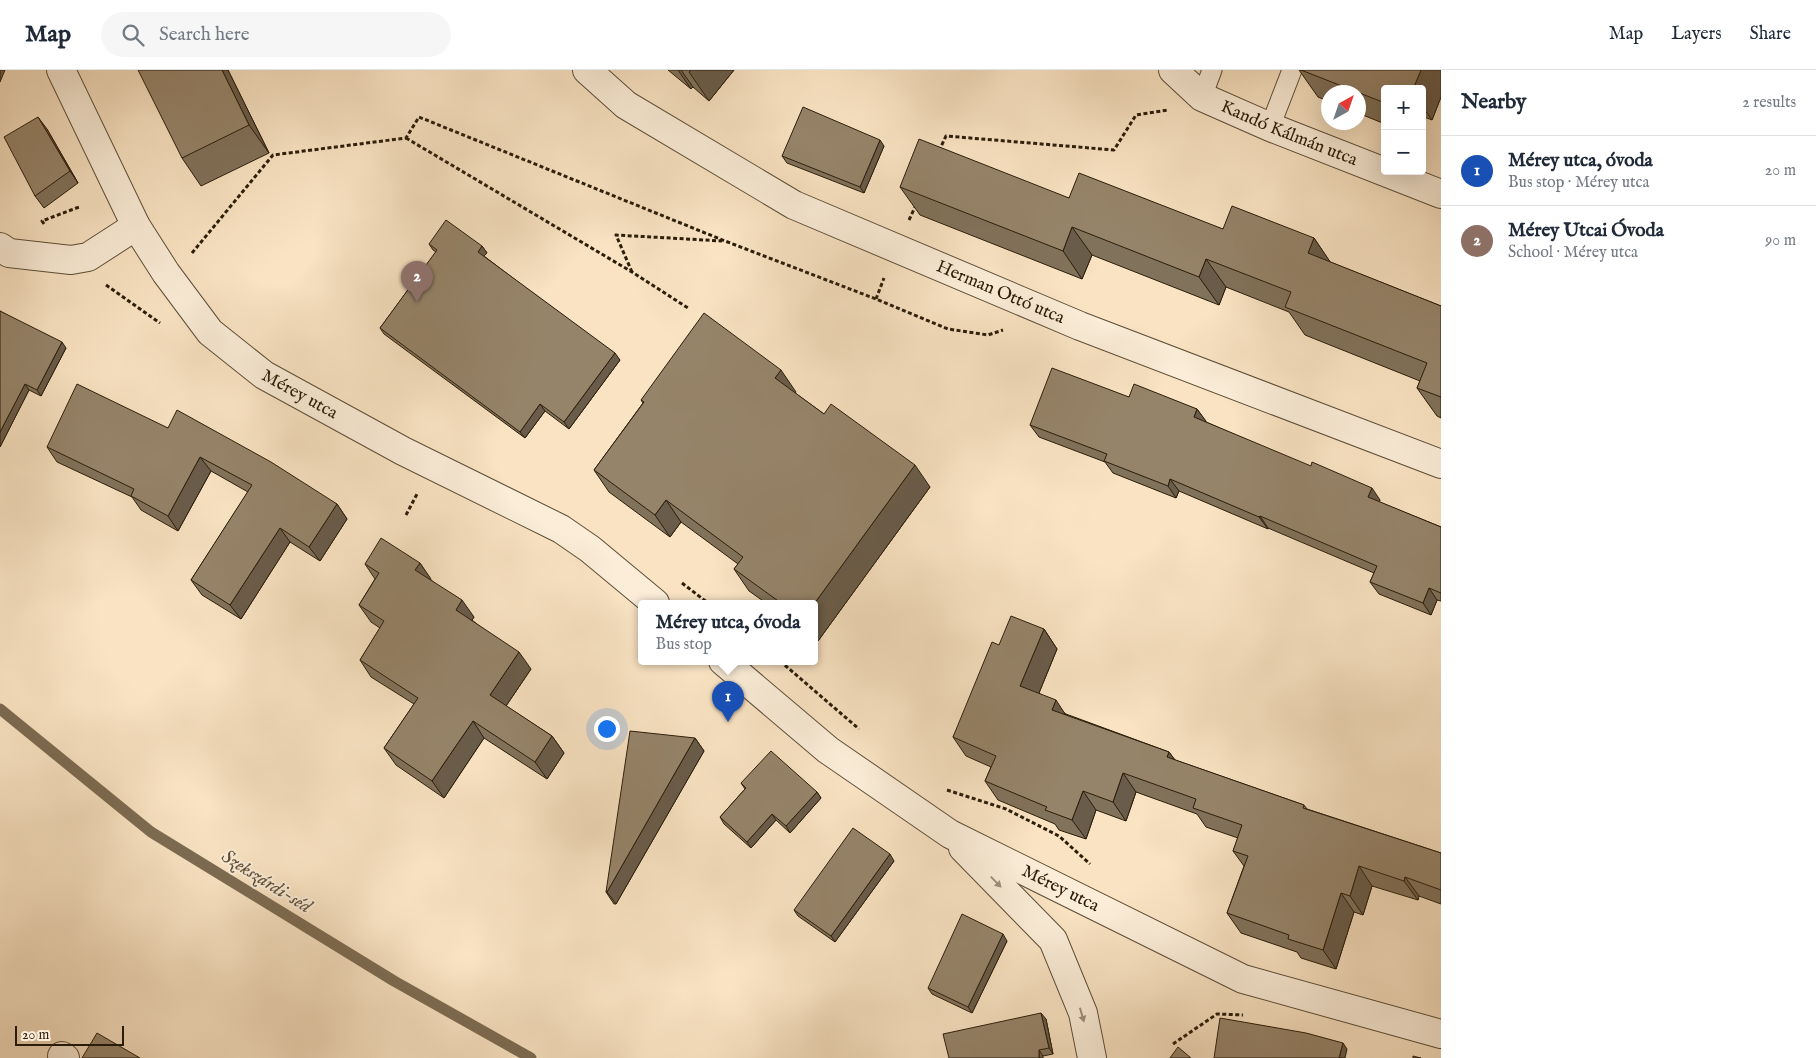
<!DOCTYPE html>
<meta charset="utf-8">
<style>
:root{--surface:#fff;--page:#f6f6f7;--text:#1f2937;--muted:#747a83;--line:#e0e1e3;--accent:#1a73e8}
body{margin:0;font-family:"IM FELL English",serif;background:var(--page);color:var(--text)}
.controls{position:absolute;right:15px;top:15px;display:grid;overflow:hidden;border-radius:5px;box-shadow:0 5px 20px #0002}
.controls button{width:45px;height:45px;display:grid;place-items:center;padding:0;border:0;border-bottom:1px solid var(--line);background:var(--surface);color:var(--text);font:25px sans-serif}
.compass{position:absolute;left:1321px;top:15px;width:45px;height:45px;border-radius:50%;background:var(--surface);box-shadow:0 5px 20px #0002;rotate:40deg}
.scale{position:absolute;left:15px;bottom:12px;width:109px;box-sizing:border-box;padding-left:5px;border:2px solid #2b1d0a;border-top:0;font-size:14px;line-height:18px;white-space:nowrap;color:#2b1d0a;-webkit-text-stroke:4px #fbedd8;paint-order:stroke}
.you{position:absolute;left:606px;top:658px;width:18px;height:18px;margin:-12px;border:4px solid #fff;border-radius:50%;background:#1a73e8;box-shadow:0 0 0 8px #1a73e833}
.badge{display:grid;place-items:center;width:32px;height:32px;border-radius:50%;background:var(--accent);color:#fff;font-size:16px;font-weight:700}
.pin{position:absolute;translate:-50% -41px;filter:drop-shadow(0 1px 2px #0008)}
.pin::after{content:'';position:absolute;top:26px;width:18px;height:15px;background:inherit;clip-path:polygon(0 0,100% 0,50% 100%)}
.popup{position:absolute;left:638px;top:530px;width:180px;height:65px;box-sizing:border-box;display:grid;place-content:center;border-radius:5px;background:var(--surface);filter:drop-shadow(0 1px 4px #0005);font-size:16px;white-space:nowrap;color:var(--muted)}
.popup b{font-size:19px;color:var(--text)}
.popup::after{content:'';position:absolute;left:50%;top:100%;margin-left:-10px;border:10px solid transparent;border-top-color:var(--surface)}
.list{margin:0;padding:0;list-style:none}
h2{display:flex;justify-content:space-between;align-items:center;height:65px;margin:0;padding:0 20px;font-size:21px}
h2 small{font-size:16px;font-weight:400;color:var(--muted)}
.list li{display:grid;grid-template-columns:32px 1fr auto;gap:15px;align-items:center;box-sizing:border-box;height:70px;padding:0 20px;border-top:1px solid var(--line)}
.list b{display:block;font-size:19px;white-space:nowrap}
.list p{margin:0;font-size:16px;white-space:nowrap;color:var(--muted)}
.list em{font-size:16px;font-style:normal;color:var(--muted)}
.icon{flex:none;width:28px;height:28px;fill:none;stroke:currentColor;stroke-width:2;stroke-linecap:round;stroke-linejoin:round}
.map{position:relative;flex:none;width:1441px;height:988px;overflow:hidden}
header{display:flex;align-items:center;gap:30px;box-sizing:border-box;height:70px;padding:0 25px;background:var(--surface);border-bottom:1px solid var(--line)}
header strong{font-size:24px}
nav{display:flex;gap:28px;margin-inline-start:auto;font-size:18px}
.search{width:350px;height:45px;background:var(--page);display:flex;align-items:center;gap:12px;box-sizing:border-box;padding:0 18px;border-radius:28px;color:var(--muted);font-size:19px}
main{display:flex}
aside{flex:1;background:var(--surface)}
.map>svg:first-child{display:block}
.lines{fill:none;stroke-linecap:round;stroke-linejoin:round}
.stream{stroke:#7d6c53;stroke-width:11}
.service-casing{stroke:#5e4e38;stroke-width:21}
.minor-casing{stroke:#5e4e38;stroke-width:30}
.path{stroke:#2b1d0a;stroke-width:3;stroke-dasharray:4 2.5;stroke-linecap:butt}
.service{stroke:#fbedd8;stroke-width:19}
.minor{stroke:#fbedd8;stroke-width:28}
.wall{fill:#81725b;stroke:#2b1d0a}
.shaded-wall{fill:#695c4a;stroke:#2b1d0a}
.building{fill:#96846a;stroke:#2b1d0a}
.oneway{fill:#9d8f7b}
.labels{text-anchor:middle;dominant-baseline:central;stroke-width:4;stroke-linejoin:round;paint-order:stroke}
.street-label{font-size:18px;fill:#2b1d0a;stroke:#fbedd8}
.water-label{font-size:19px;font-style:italic;fill:#61513b;stroke:#fbedd8}
</style>
<header>
<strong>Map</strong>
<div class="search"><svg class="icon" aria-label="search" viewBox="0 0 24 24"><circle cx="10" cy="10" r="6"/><path d="M15 15l6 6"/></svg>Search here</div>
<nav><a>Map</a><a>Layers</a><a>Share</a></nav>
</header>
<main>
<div class="map">
<svg width="1441" height="988" viewBox="0 0 1441 988">
<rect width="100%" height="100%" fill="#f9e3c3"/>
<filter id="stains"><feTurbulence type="fractalNoise" baseFrequency=".004" numOctaves="4"/><feColorMatrix values="0 0 0 0 .2 0 0 0 0 .09 0 0 0 0 .02 0 0 0 .5 -.17"/></filter>
<radialGradient id="worn" r=".72"><stop offset=".6" stop-color="#630" stop-opacity="0"/><stop offset="1" stop-color="#630" stop-opacity=".3"/></radialGradient>
<g class="lines">
<path class="stream" d="M0,639L151,762L394,911L531,988"/>
<defs>
<g id="service">
<path d="M1202,27L1212,0"/>
<path d="M1270,57L1292,0"/>
</g>
<g id="minor">
<path id="s1" d="M61,0L136,156L166,203L210,262L264,305L403,381L561,459L590,479L655,533"/>
<path id="s2" d="M587,0L626,35L794,135L1080,256L1441,394"/>
<path id="s3" d="M1173,0L1202,27L1270,57L1441,124"/>
<path d="M0,177L9,183L71,190L88,187L136,156"/>
<path id="s4" d="M723,591L828,680L950,764L1243,909L1441,964"/>
<path d="M963,778L1053,870L1083,943L1092,988"/>
<path d="M62,986L65,988"/>
</g>
</defs>
<use href="#service" class="service-casing"/>
<use href="#minor" class="minor-casing"/>
<g class="path">
<path d="M406,68L632,202L688,238"/>
<path d="M939,81L946,66L1114,80L1136,45L1168,40"/>
<path d="M909,150L916,135"/>
<path d="M44,154L42,151L79,137"/>
<path d="M192,183L273,85L406,68L419,47L725,171L876,229L948,259L988,265L1003,260"/>
<path d="M632,202L616,165L722,171"/>
<path d="M106,215L160,253"/>
<path d="M876,229L884,208"/>
<path d="M406,445L417,424"/>
<path d="M682,513L708,533"/>
<path d="M780,591L859,659"/>
<path d="M947,720L1006,739L1059,766L1090,794"/>
<path d="M1173,974L1217,944L1243,945"/>
</g>
<use href="#service" class="service"/>
<use href="#minor" class="minor"/>
</g>
<g class="wall">
<path d="M228,0L269,83L201,116L182,88Z"/>
<path d="M668,0H734L709,31L693,17L691,19Z"/>
<path d="M1299,0H1441V27L1432,50L1422,46V19H1385V54L1358,43V22H1328V31L1318,27Z"/>
<path d="M47,59L78,113L44,138L35,126Z"/>
<path d="M884,76L864,123L787,93L782,86Z"/>
<path d="M900,117L1069,128L1223,159L1314,168L1330,192L1441,236V348L1437,346L1417,318L1420,311L1305,265L1289,242L1226,217L1219,235L1092,185L1082,209L920,145Z"/>
<path d="M429,174L482,176L487,183L484,186L620,290L569,359L545,341L525,368L384,264L380,258L436,182L433,180Z"/>
<path d="M0,241L66,278L41,326L29,320L0,377Z"/>
<path d="M796,322L795,323L824,344L930,417L818,571L814,568V533H766L749,521L734,499L738,494L681,452L670,467L609,422L594,400L643,333L641,330Z"/>
<path d="M1129,327L1197,339L1206,352L1380,430L1379,432L1441,457V531L1437,530L1431,545L1379,524L1370,512L1374,503L1268,458V459L1179,421L1176,428L1113,403L1105,392L1039,367L1030,355Z"/>
<path d="M168,358L337,434L347,449L320,491L290,472L241,549L202,525L191,510L248,422L211,401L178,461L141,440L132,427L57,392L47,377Z"/>
<path d="M420,493L431,510L474,547L472,550L531,599L506,636L552,666L564,683L547,709L484,668L444,728L396,695L384,678L414,634L371,607L360,590L380,558L371,552L359,535L375,509L365,494Z"/>
<path d="M1044,559L1057,579L1039,623L1066,644L1169,682L1175,690L1304,735L1307,739L1441,783V834L1419,826L1418,830L1372,816L1363,845L1354,842L1336,899L1301,888L1297,882L1241,863L1227,843L1244,796L1233,781L1238,768L1206,757L1197,744L1136,722L1126,751L1096,740L1086,769L1059,760L1055,754L998,730L985,711L991,697L966,686L953,667L999,575Z"/>
<path d="M695,668L704,681L616,834H614L606,822Z"/>
<path d="M741,713L817,722L821,728L790,763L776,750L751,778L724,754L720,747L745,719Z"/>
<path d="M894,791L835,872L798,846L794,840Z"/>
<path d="M1007,871L972,943L932,924L928,918Z"/>
<path d="M1046,949L1053,984L1043,986L949,988Z"/>
</g>
<g class="shaded-wall">
<path d="M0,0H5L0,12Z"/>
<path d="M222,0H228L269,83L249,55Z"/>
<path d="M678,0H681L693,17L691,19Z"/>
<path d="M691,0H734L709,31L689,2Z"/>
<path d="M1421,0H1441V27L1432,50L1422,36V19H1413Z"/>
<path d="M38,47L47,59L78,113L70,101Z"/>
<path d="M880,70L884,76L864,123L860,117Z"/>
<path d="M1072,157L1092,185L1082,209L1063,181Z"/>
<path d="M1314,168L1333,196L1308,183Z"/>
<path d="M482,176L487,183L482,188L478,182Z"/>
<path d="M1206,189L1226,217L1219,235L1199,207Z"/>
<path d="M62,272L66,278L41,326L37,320Z"/>
<path d="M615,283L620,290L569,359L564,352Z"/>
<path d="M781,300L796,322L790,330L775,308Z"/>
<path d="M25,314L29,320L0,377V362Z"/>
<path d="M540,334L545,341L525,368L520,362Z"/>
<path d="M1197,339L1206,351L1203,359L1194,347Z"/>
<path d="M200,387L211,401L178,461L168,446Z"/>
<path d="M915,395L930,417L818,571L814,565V534Z"/>
<path d="M1170,409L1179,421L1176,428L1168,416Z"/>
<path d="M1372,418L1380,430L1376,440L1368,427Z"/>
<path d="M666,430L681,452L670,467L655,445Z"/>
<path d="M337,434L347,449L320,491L309,477Z"/>
<path d="M1260,446L1268,458V459L1259,447Z"/>
<path d="M280,458L290,472L241,549L230,535Z"/>
<path d="M420,493L431,509L427,517L415,500Z"/>
<path d="M1429,518L1437,530L1431,545L1423,533Z"/>
<path d="M462,530L474,547L468,556L456,540Z"/>
<path d="M1044,559L1057,579L1034,635L1020,616Z"/>
<path d="M519,582L531,599L502,642L490,625Z"/>
<path d="M1056,630L1069,650L1052,640Z"/>
<path d="M473,651L484,668L444,728L432,711Z"/>
<path d="M552,666L564,683L547,709L535,692Z"/>
<path d="M695,668L704,681L616,834L607,822Z"/>
<path d="M1169,682L1183,701L1167,687Z"/>
<path d="M1123,703L1136,722L1126,751L1113,732Z"/>
<path d="M1083,721L1096,740L1086,769L1072,750Z"/>
<path d="M817,722L821,728L790,763L786,756Z"/>
<path d="M772,744L776,750L751,778L747,772Z"/>
<path d="M890,784L894,791L835,872L831,866Z"/>
<path d="M1359,796L1372,816L1363,845L1350,826Z"/>
<path d="M1405,807L1419,826L1418,830L1404,811Z"/>
<path d="M1341,823L1354,842L1336,899L1323,880Z"/>
<path d="M1003,864L1007,871L972,943L968,937Z"/>
<path d="M1041,943L1046,949L1053,984L1049,978Z"/>
<path d="M1343,973L1347,979L1345,988H1339Z"/>
<path d="M1039,980L1043,986V988H1039Z"/>
</g>
<g class="building">
<path d="M138,0H222L249,55L182,88Z"/>
<path d="M1301,0H1421L1413,19H1405L1402,18L1401,19H1385V33Z"/>
<path d="M803,37L880,70L860,117L782,86Z"/>
<path d="M38,47L70,101L35,126L4,67Z"/>
<path d="M919,69L1069,128L1079,103L1223,159L1232,136L1314,168L1308,183L1441,236V327L1417,318L1427,293L1285,237L1291,222L1206,189L1199,207L1072,157L1063,181L900,117Z"/>
<path d="M446,150L482,176L478,182L615,283L564,352L540,334L520,362L380,258L437,180L429,174Z"/>
<path d="M0,241L62,272L37,320L25,314L0,362Z"/>
<path d="M704,243L781,300L775,308L824,344L831,334L915,395L814,534V533H781L734,499L743,487L666,430L655,445L594,400L644,332L641,330Z"/>
<path d="M1052,298L1129,327L1134,314L1197,339L1194,347L1311,396L1312,392L1372,418L1368,427L1441,457V523L1429,518L1423,533L1370,512L1377,496L1260,446L1259,447L1170,409L1168,416L1104,391L1107,384L1030,355Z"/>
<path d="M77,314L168,358L177,340L271,392L337,434L309,477L280,458L230,535L191,510L252,415L200,387L168,446L131,426L134,419L47,377Z"/>
<path d="M381,468L420,493L415,500L462,530L456,540L519,582L490,625L552,666L535,692L473,651L432,711L384,678L418,628L360,590L384,551L359,535L379,503L365,494Z"/>
<path d="M1011,546L1044,559L1020,616L1056,630L1052,640L1169,682L1167,687L1304,735L1303,738L1441,783V820L1405,807L1404,811L1359,796L1350,826L1341,823L1323,880L1288,869L1289,865L1227,843L1248,786L1233,781L1242,755L1193,738L1196,729L1123,703L1113,732L1083,721L1072,750L1045,740L1047,737L985,711L996,686L953,667L992,572L999,575Z"/>
<path d="M630,661L695,668L607,822H606Z"/>
<path d="M771,681L817,722L786,756L772,744L747,772L720,747L746,718L741,713Z"/>
<path d="M853,758L890,784L831,866L794,840Z"/>
<path d="M962,844L1003,864L968,937L928,918Z"/>
<path d="M1041,943L1049,978L1039,980V988H949L943,964Z"/>
<path d="M1220,948L1306,963L1343,973L1339,988H1214Z"/>
<path d="M97,963L140,988H82Z"/>
<path d="M1178,977L1191,988H1170Z"/>
<path d="M1413,986L1421,988H1413Z"/>
</g>
<defs><path id="oneway-solid" d="M-6-.8H1V-3.2L6.5 0L1 3.2V.8H-6Z" transform="scale(1.25)"/></defs>
<g class="oneway">
<use href="#oneway-solid" transform="translate(996 812) rotate(46)"/>
<use href="#oneway-solid" transform="translate(1082 945) rotate(74)"/>
</g>
<g class="labels">
<g class="street-label">
<text stroke="none"><textPath href="#s3" startOffset="134">Kandó Kálmán utca</textPath></text>
<text stroke="none"><textPath href="#s2" startOffset="472">Herman Ottó utca</textPath></text>
<text stroke="none"><textPath href="#s1" startOffset="412">Mérey utca</textPath></text>
<text stroke="none"><textPath href="#s4" startOffset="409">Mérey utca</textPath></text>
</g>
<g class="water-label">
<text transform="translate(266 812) rotate(32)">Szekszárdi-séd</text>
</g>
</g>
<rect width="100%" height="100%" filter="url(#stains)"/>
<rect width="100%" height="100%" fill="url(#worn)"/>
</svg>
<div class="controls">
<button>+</button>
<button>−</button>
</div>
<svg class="compass" viewBox="-18 -18 36 36"><path d="M0-13l5 13h-10z" fill="#e53935"/><path d="M0 13l5-13h-10z" fill="#747a83"/></svg>
<div class="scale">20 m</div>
<div class="you"></div>
<div class="pin badge" style="left:728px;top:652px;background:#1a4fb4">1</div>
<div class="popup"><b>Mérey utca, óvoda</b>Bus stop</div>
<div class="pin badge" style="left:417px;top:232px;background:#8d6e63">2</div>
</div>
<aside>
<h2>Nearby<small>2 results</small></h2>
<ul class="list">
<li><span class="badge" style="background:#1a4fb4">1</span><div><b>Mérey utca, óvoda</b><p>Bus stop · Mérey utca</p></div><em>20 m</em></li>
<li><span class="badge" style="background:#8d6e63">2</span><div><b>Mérey Utcai Óvoda</b><p>School · Mérey utca</p></div><em>90 m</em></li>
</ul>
</aside>
</main>
